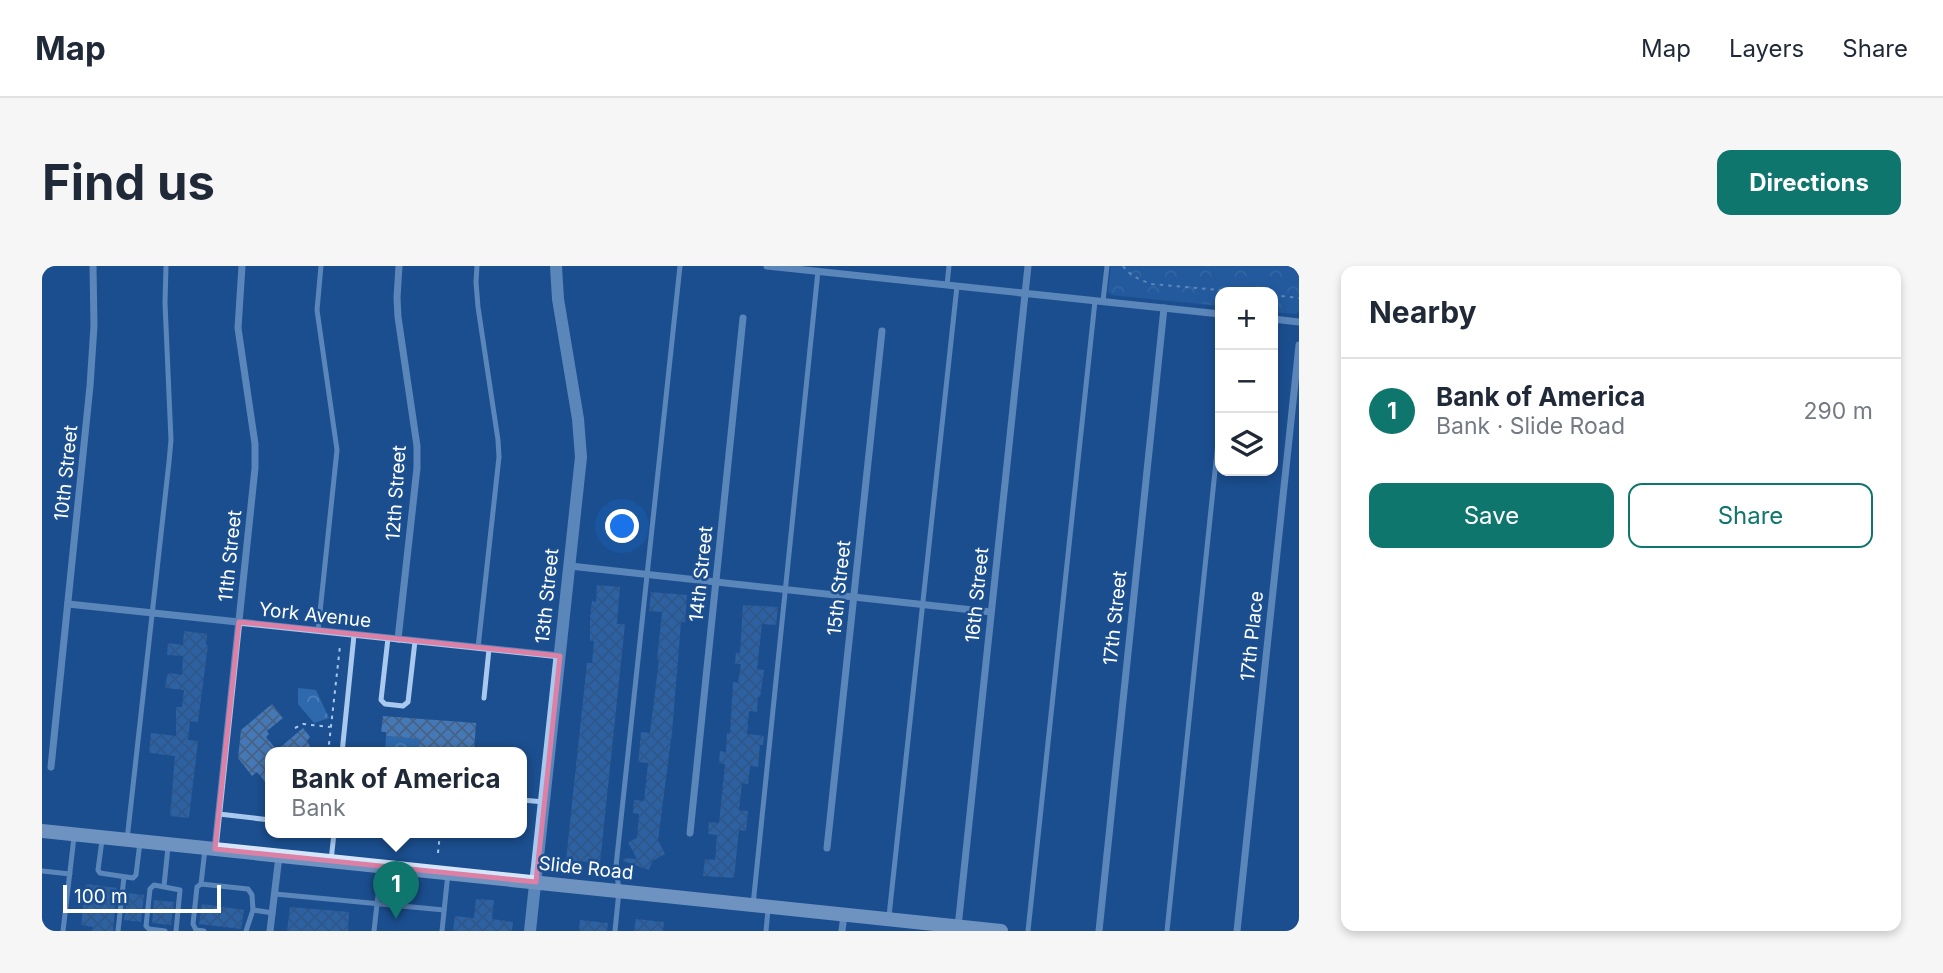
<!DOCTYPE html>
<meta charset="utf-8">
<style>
:root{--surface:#fff;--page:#f6f6f7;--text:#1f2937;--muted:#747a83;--line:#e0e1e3;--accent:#0f766e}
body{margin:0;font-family:Inter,sans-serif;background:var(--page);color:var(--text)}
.controls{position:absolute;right:21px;top:21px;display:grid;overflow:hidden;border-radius:14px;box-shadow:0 4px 10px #0003}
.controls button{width:63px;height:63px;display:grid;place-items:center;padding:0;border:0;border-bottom:2px solid var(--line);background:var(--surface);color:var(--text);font:35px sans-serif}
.scale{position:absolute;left:21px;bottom:18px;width:158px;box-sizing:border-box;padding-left:7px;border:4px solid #fff;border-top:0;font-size:19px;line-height:24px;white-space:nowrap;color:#fff;-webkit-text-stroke:5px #1b4f8f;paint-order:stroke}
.you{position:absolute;left:581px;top:261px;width:24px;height:24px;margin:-18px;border:5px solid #fff;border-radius:50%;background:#1a73e8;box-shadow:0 0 0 10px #1a73e833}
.badge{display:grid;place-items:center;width:46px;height:46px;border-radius:50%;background:var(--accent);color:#fff;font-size:23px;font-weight:700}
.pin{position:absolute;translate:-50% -58px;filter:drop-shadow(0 2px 4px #0008)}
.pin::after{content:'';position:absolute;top:37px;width:24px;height:21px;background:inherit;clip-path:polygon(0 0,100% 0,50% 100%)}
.popup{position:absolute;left:223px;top:481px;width:262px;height:91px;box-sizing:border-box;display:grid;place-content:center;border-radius:14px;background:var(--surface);filter:drop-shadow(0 2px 5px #0005);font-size:23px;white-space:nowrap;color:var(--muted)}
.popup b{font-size:26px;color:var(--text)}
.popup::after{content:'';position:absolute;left:50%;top:100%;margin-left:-14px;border:14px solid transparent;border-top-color:var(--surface)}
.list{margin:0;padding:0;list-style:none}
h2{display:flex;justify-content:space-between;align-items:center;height:91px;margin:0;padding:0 28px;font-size:30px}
h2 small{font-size:23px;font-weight:400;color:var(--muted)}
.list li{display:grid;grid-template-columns:46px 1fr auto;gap:21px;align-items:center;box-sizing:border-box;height:105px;padding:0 28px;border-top:2px solid var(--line)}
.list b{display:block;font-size:26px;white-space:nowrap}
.list p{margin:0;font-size:23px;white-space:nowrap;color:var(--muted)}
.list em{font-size:23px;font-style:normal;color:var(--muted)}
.actions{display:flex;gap:14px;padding:21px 28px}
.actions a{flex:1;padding:16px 0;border:2px solid var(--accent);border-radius:14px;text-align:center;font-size:24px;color:var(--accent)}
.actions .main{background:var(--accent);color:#fff}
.icon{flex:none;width:38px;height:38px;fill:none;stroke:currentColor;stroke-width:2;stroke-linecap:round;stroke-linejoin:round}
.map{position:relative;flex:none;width:1257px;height:665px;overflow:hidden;border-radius:14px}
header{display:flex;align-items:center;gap:42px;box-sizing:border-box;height:98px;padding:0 35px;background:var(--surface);border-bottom:2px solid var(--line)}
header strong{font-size:33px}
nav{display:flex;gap:38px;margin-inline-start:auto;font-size:24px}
.intro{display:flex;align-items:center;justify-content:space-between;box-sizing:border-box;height:168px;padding:0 42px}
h1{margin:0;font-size:49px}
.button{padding:18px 32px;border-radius:14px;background:var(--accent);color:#fff;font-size:24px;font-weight:700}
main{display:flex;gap:42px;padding:0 42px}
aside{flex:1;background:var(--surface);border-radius:14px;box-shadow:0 4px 10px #0003}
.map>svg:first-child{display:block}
.park{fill:url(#park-crowns)}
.building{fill:url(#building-cross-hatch)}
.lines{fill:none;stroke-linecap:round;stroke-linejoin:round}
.path{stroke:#a9c9ee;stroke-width:2;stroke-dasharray:3.5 5;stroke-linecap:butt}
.service{stroke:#a9c9ee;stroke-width:5}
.minor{stroke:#a9c9ee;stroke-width:7}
.tertiary{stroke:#a9c9ee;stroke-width:12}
.secondary{stroke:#d6e6fa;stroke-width:14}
.marked{fill:none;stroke:#dd80a5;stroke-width:5;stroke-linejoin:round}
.labels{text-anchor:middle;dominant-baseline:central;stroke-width:5;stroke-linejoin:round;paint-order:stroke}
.street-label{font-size:19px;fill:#fff;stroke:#1b4f8f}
</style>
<header>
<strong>Map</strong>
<nav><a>Map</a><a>Layers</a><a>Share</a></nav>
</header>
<div class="intro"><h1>Find us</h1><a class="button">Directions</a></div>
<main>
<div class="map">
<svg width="1257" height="665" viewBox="0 0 1257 665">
<defs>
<pattern id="park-crowns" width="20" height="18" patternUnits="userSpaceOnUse" patternTransform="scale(1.75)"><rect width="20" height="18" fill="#2e69ad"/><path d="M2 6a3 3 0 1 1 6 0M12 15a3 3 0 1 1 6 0" fill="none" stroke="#4d80b9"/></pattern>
<pattern id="building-cross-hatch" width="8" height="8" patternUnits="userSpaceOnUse" patternTransform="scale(1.75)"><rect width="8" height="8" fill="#4478b7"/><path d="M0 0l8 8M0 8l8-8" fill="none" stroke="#486282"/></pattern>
</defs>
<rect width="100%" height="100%" fill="#1b4f8f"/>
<g class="park">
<path d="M1069,0H1257V45L1254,48L1231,46V26H1178V40L1069,29L1066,25Z"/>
<path d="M256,422L274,424L287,452L272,457L256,438Z"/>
<path d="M344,470L378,473L376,487H343Z"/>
</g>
<g class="building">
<path d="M555,319L578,321L575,358H583L558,597L524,594L545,397H550L552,375H548V352L550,335L554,336Z"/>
<path d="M609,326L645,329L643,356H639L630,466L616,574L623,588L610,595L607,604L581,595L582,592L595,593L586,576L595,572L597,548L591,547L592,534L602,535L606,497L596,496L597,490L599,466L608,467L617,394H615L620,346L607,345Z"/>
<path d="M701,339L736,341L734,359L720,358L715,403L722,404L718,431H716L715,446L707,445L705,468L722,470L721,479H718L716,501L708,500L706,518L700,517L697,544L706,545L704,565L697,564L692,612L661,610L663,593L673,594L675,569L666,568L667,556L677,557L683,498L677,497L678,485L684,486L685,467L688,468L691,416L696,417L699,398H693L694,386L698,387Z"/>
<path d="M142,365L165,368L164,379H166L156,456L148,455L146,474L156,475L147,552L128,550L133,490L107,487L109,467L134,470V441H140L142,424L123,422L125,410L127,407L140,409L141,390L125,389L126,377L141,379Z"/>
<path d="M230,438L241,452L225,465L227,468L224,471L235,484L261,462L268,471L265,475L268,480L267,487H228V522L215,506L210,510L196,492L199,464Z"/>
<path d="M341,450L434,457L432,485L405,482L404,487H376L378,473L344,470V466H339Z"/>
<path d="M44,618L75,622L71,665H50L51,661L39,659Z"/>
<path d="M86,627L102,629L99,656L82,654Z"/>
<path d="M434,633L452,634L450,653L471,656L470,665H411L413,650L432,652Z"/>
<path d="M112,634L132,636L129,659L110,657Z"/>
<path d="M160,638L202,644L199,663L157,658Z"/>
<path d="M248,641L307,646L306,665H245Z"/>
<path d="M594,653L622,656L621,665H592Z"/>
<path d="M538,654L566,657L565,665H537Z"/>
</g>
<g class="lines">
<g class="path">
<path d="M1081,0C1088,10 1098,14 1110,18L1200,26"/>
<path d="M1231,29L1257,32"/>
<path d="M253,462L261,458L288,461"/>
<path d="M286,487L298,380"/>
<path d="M396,587L398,567"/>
</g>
<g class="service">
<path d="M435,0L434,16L436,41L456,174L457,191L436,382"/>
<path d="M905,19L907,0"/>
<path d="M1061,35L1065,0"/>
<path d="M276,365L295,184L275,44L279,0"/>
<path d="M346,372L339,434L343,438L361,440L366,436L373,375"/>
<path d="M442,432L447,383"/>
<path d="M300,487L312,369"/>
<path d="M480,534L502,536"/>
<path d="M177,548L228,554"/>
<path d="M60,574L56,604L58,607L91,612L94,609L98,576"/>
<path d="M85,574L127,196L129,174L123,37L124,0"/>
<path d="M289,595L292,567"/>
<path d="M0,605L28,608"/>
<path d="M159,618L163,583"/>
<path d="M122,620L126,581"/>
<path d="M233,628L402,644"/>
<path d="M711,639L776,5"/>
<path d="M847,650L915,20"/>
<path d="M21,665L32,571"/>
<path d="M76,665L82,611"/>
<path d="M123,665L107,663L104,660L108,623L112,619L138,624L134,665"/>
<path d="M162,665L154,664L151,658L155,621L159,618L206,623L210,629L211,644L231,647"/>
<path d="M204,665L211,644"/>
<path d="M332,665L339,602"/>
<path d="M400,665L406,607"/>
<path d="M573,665L577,625L574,600L638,0"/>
<path d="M724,665L726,644"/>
<path d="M986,665L1053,35"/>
<path d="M1125,665L1178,157"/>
</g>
<g class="minor">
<path d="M725,0L1178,48"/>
<path d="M1231,53L1257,56"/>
<path d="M528,300L949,346"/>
<path d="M26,338L518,390"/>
<path d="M356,373L375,202V180L356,51L355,32L357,0"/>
<path d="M9,501L48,120L52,60L51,0"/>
<path d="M648,567L701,52"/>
<path d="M785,582L840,65"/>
<path d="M173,583L213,202V178L196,62L200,0"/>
<path d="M916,661L986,0"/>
<path d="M228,665L237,590"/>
<path d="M800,665L802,649"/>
<path d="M1057,665L1122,42"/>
<path d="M1195,665L1257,79"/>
</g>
<path class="tertiary" d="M488,665L539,191L536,153L516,33L514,0"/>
<path class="secondary" d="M0,565L959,665"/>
</g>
<path d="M0 0H1257V665H0ZM197,356L518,390L494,616L173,583Z" fill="#1b4f8f" fill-opacity=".55" fill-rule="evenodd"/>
<path class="marked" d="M197,356L518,390L494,616L173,583Z"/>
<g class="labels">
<g class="street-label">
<text transform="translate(24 207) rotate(-84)">10th Street</text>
<text transform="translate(354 227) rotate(-86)">12th Street</text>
<text transform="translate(188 290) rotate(-84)">11th Street</text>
<text transform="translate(659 308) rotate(-84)">14th Street</text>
<text transform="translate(797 322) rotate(-84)">15th Street</text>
<text transform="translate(935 329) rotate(-84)">16th Street</text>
<text transform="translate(505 330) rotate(-84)">13th Street</text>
<text transform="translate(273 349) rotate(6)">York Avenue</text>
<text transform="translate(1073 352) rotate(-84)">17th Street</text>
<text transform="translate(1210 370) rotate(-84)">17th Place</text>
<text transform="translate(544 602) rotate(6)">Slide Road</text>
</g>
</g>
</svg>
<div class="controls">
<button>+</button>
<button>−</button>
<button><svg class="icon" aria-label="layers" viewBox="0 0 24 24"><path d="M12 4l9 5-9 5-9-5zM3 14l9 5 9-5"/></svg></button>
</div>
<div class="scale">100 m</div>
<div class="you"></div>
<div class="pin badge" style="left:354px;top:653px">1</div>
<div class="popup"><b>Bank of America</b>Bank</div>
</div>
<aside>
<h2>Nearby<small></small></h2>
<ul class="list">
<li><span class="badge">1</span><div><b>Bank of America</b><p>Bank · Slide Road</p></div><em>290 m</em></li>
</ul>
<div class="actions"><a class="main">Save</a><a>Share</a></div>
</aside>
</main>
